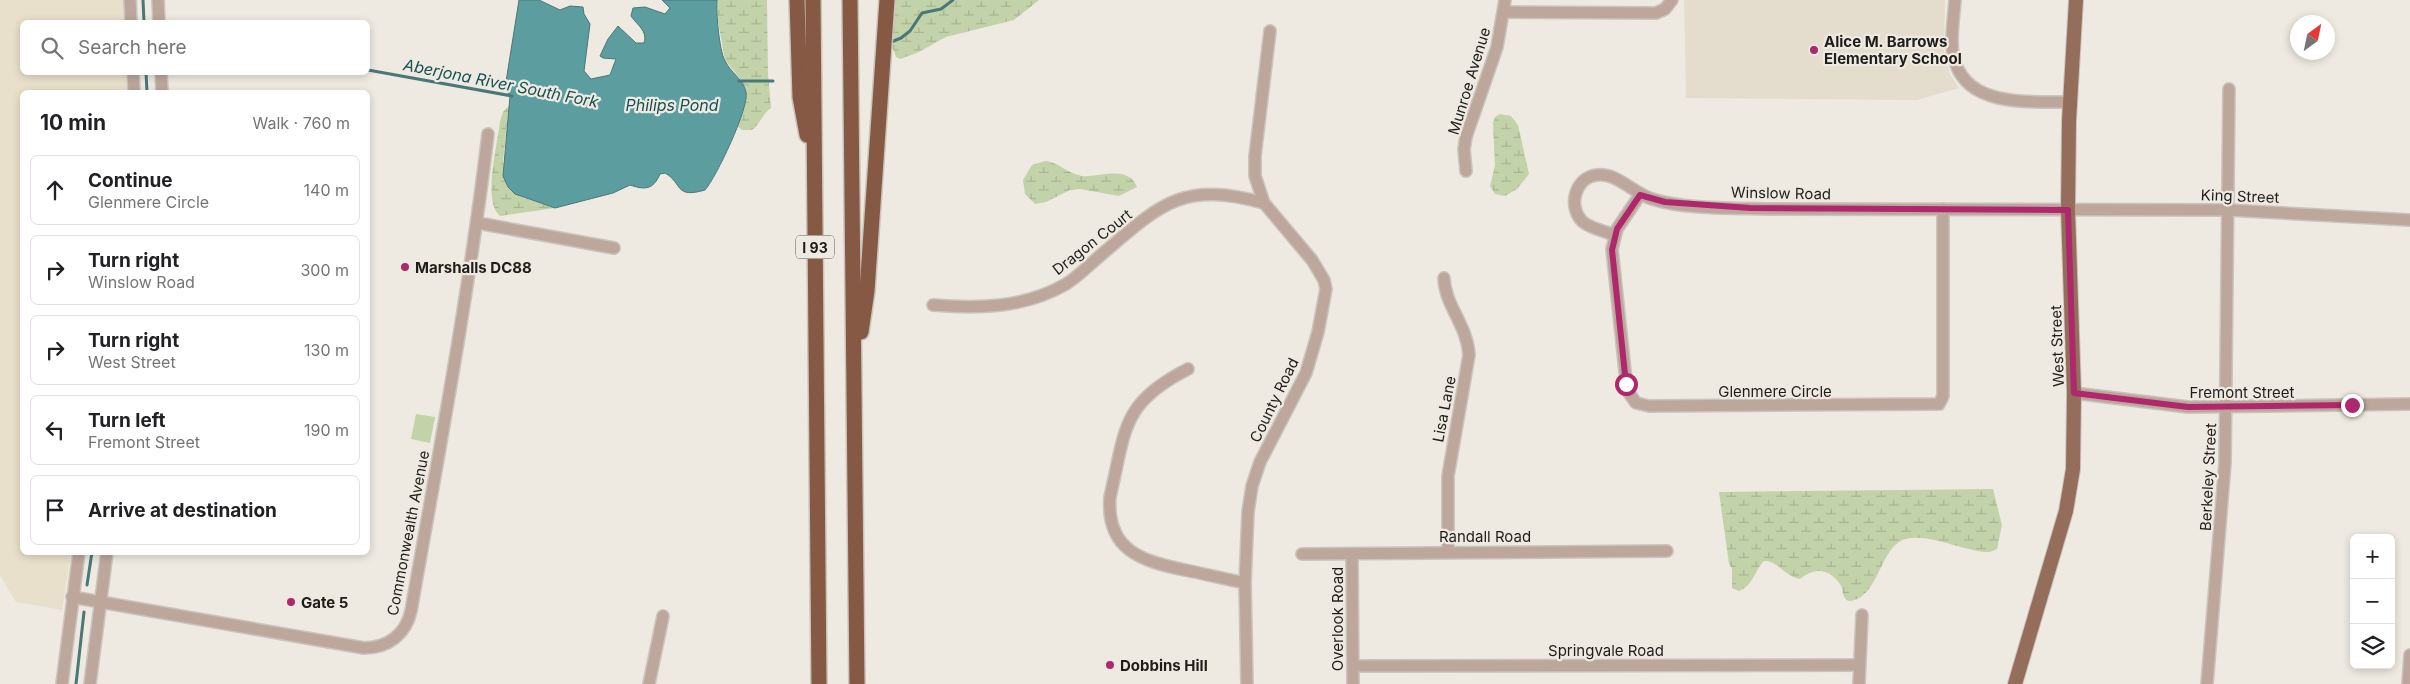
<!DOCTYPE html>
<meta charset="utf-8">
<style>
:root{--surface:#fff;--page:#f6f6f6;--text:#202124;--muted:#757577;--line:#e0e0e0}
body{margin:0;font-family:Inter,sans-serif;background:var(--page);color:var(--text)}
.controls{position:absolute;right:15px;bottom:15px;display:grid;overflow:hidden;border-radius:8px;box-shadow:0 2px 8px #0003}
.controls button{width:45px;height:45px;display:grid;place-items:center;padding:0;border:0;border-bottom:1px solid var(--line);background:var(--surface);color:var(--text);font:25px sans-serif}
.compass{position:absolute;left:2290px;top:15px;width:45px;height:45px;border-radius:50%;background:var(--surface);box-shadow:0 2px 8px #0003;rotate:33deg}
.stop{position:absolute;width:15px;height:15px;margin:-11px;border:4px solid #af276c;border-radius:50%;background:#fff}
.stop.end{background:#af276c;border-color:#fff;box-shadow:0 1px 5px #0008}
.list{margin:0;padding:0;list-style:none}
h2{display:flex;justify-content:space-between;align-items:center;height:65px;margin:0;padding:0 20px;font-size:21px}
h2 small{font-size:16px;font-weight:400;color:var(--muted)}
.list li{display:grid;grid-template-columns:32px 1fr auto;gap:15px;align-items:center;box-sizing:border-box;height:70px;margin:0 10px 10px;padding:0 10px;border:1px solid var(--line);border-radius:8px}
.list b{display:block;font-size:19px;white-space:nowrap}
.list p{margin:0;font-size:16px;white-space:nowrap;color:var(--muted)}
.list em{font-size:16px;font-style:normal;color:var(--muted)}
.icon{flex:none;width:28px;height:28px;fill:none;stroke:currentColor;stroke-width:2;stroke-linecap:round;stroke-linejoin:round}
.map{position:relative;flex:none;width:2410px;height:684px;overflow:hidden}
.search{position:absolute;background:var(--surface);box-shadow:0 2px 8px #0003;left:20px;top:20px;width:350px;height:55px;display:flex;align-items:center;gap:12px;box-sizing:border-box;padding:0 18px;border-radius:8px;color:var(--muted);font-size:19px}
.panel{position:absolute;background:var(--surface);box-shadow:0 2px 8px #0003;left:20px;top:90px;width:350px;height:465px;border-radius:8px}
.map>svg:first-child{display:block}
.commercial{fill:#e8e0ca}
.built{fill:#e4ddcd}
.wetland{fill:url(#wetland-marsh)}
.pitch{fill:#c3d3a9}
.water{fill:#5c9da0;stroke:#4a7778}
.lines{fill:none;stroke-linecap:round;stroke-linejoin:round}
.stream{stroke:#4a7778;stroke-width:3}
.minor-casing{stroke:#c9c5bd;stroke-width:14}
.major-casing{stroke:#c9c5bd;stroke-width:16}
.highway-casing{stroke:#c9c5bd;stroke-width:18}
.minor{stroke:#bda79c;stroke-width:11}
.major{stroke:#946e5b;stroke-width:14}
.highway{stroke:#855944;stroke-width:15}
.route{stroke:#af276c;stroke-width:6}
.poi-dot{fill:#af276c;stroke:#eeeae1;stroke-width:2}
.labels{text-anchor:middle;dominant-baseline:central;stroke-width:4.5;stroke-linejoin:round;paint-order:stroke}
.shield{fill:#eeeae1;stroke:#5d5a56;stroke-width:1}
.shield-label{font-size:14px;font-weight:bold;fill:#1f1d1a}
.poi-label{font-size:15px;font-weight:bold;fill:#1f1d1a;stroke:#eeeae1;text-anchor:start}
.street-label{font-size:15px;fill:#1f1d1a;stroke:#eeeae1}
.water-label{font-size:16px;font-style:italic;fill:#165053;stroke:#eeeae1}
</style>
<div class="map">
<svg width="2410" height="684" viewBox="0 0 2410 684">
<defs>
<pattern id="wetland-marsh" width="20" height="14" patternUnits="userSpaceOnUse" patternTransform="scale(1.25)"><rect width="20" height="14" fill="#c3d3a9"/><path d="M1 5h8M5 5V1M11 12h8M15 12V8" fill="none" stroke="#a7b591"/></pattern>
</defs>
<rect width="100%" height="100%" fill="#eeeae1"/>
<path class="commercial" d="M0,0H123L124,22H22V72L126,73V92H22V552L71,553L62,610L16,602L0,575Z"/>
<path class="built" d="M1684,0H1945L1944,54L1950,74L1959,88L1917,100L1686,98Z"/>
<g class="wetland">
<path d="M717,0H767L768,74L771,108C762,114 761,123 752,130H742L737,126L747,96L741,80L725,60L718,21Z"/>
<path d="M890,0H1039L1014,20L946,37L917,53L900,59L896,57L891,43Z"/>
<path d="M509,106L503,161L507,186L521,197L555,208L500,216C482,202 498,143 500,121L503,112Z"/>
<path d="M1500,114L1511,116L1518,125L1529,174L1517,189L1505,196L1495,194L1490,186L1495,166L1493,123L1495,117Z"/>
<path d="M1045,161C1059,162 1068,174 1082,176C1099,178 1128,164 1137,187L1119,196L1080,189L1070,190L1046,202L1035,204L1025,194L1023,180L1032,165Z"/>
<path d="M1993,489L2002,525L1997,549L1990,552C1965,553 1920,528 1899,542C1879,555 1876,601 1848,601C1841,596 1844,590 1840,584C1829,568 1814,567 1800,579C1786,577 1777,560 1764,561C1754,571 1754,585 1739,591L1732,588V569L1729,564L1719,492Z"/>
</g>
<path class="pitch" d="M416,414L435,417L430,443L411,439Z"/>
<path class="water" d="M519,0H539L560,10L570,6L583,7L584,14L590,24L584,71L591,79L610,75L616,59L603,58L600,56L608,39L618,26L636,43H644C648,31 637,25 631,16L633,8L645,7L665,14L670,8L662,0H717C716,13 719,49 725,61C731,73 743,79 746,92C750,106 716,178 705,190C674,199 683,183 665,173L660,174C653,190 645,190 630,185L613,193L555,208L515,194L508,187L503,176L510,96L505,88Z"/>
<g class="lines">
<g class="stream">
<path d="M143,0L144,22"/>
<path d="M889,43L901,38L910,31L922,13L941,9L953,0"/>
<path d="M368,70L512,96"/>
<path d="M146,72L147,92"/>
<path d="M739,81H773"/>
<path d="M87,585L92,552"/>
<path d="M76,684L84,612"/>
</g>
<defs>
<g id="minor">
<path d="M130,0L131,22"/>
<path d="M158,0L159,22"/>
<path d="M1955,0C1954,17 1950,37 1953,54C1963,109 2029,101 2070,102"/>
<path d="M1504,12L1656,13L1665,9L1672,0"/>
<path d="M133,72L134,92"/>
<path d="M161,72L162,92"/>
<path d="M1466,171L1464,149L1466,137L1497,47L1505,0"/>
<path d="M1640,195L1617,229L1612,249L1627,390L1636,403L1649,406L1939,404L1943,396V209"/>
<path d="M478,223L614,248"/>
<path d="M1615,235C1604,231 1592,229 1583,222C1567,207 1575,177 1597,175C1616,172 1633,193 1652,199C1683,209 1733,208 1766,209L2229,210L2410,220"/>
<path d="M1444,278C1445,306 1467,324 1469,355L1448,476V551"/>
<path d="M933,305C978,309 1025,308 1066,284C1079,276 1090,264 1101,255C1162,203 1182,181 1264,203"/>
<path d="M1188,369C1121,403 1126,429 1110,497C1106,550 1141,561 1185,570C1205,574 1225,579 1245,583"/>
<path d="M2074,393L2188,407L2410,404"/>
<path d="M1302,554L1667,551"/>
<path d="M1352,554L1353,684"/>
<path d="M72,597L364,648C388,648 406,634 411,611C439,452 469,294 488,134"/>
<path d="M1353,666L1859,665"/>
<path d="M62,684L79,552"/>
<path d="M90,684L107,552"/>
<path d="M649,684L663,616"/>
<path d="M1247,684L1245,583L1248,512L1252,486L1260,462L1306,373L1318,332L1326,289L1324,280L1312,260L1264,203L1255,176V156L1270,31"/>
<path d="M1859,684L1862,615"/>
<path d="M2207,684L2225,463L2229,89"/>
<path d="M2408,684L2410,655"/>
</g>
<path id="major" d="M2015,684L2066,511L2073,469L2074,393L2068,210L2069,121L2076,0"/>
<g id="highway">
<path d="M797,0L800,97L807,135"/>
<path d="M813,0L819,684"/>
<path d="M850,0L857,684"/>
<path d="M861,332L867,291L887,0"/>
</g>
</defs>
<use href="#minor" class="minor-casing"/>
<use href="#major" class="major-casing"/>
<use href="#highway" class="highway-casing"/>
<use href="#minor" class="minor"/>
<use href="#major" class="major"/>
<use href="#highway" class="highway"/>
</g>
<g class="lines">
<path class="route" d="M1626,384L1612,250L1617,229L1640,195L1665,202L1750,208L2068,210L2074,393L2188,407L2352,405"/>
</g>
<g class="poi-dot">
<circle cx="1814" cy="50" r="5"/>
<circle cx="405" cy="267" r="5"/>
<circle cx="291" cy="602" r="5"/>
<circle cx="1110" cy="665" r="5"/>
</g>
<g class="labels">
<rect class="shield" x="796" y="235.5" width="38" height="23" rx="4"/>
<g class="shield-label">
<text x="815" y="247">I 93</text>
</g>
<g class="poi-label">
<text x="1824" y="41">Alice M. Barrows<tspan x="1824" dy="17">Elementary School</tspan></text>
<text x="415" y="267">Marshalls DC88</text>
<text x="301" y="602">Gate 5</text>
<text x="1120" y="665">Dobbins Hill</text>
</g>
<g class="street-label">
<text transform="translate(1469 81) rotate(-73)">Munroe Avenue</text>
<text transform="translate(1781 193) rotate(1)">Winslow Road</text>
<text transform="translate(2240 196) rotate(2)">King Street</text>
<text transform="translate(1092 242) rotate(-38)">Dragon Court</text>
<text transform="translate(2057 346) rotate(-92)">West Street</text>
<text x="1775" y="391">Glenmere Circle</text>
<text x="2242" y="392">Fremont Street</text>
<text transform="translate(1274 400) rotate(-64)">County Road</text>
<text transform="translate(1444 409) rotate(-79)">Lisa Lane</text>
<text transform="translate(2208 477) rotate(-87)">Berkeley Street</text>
<text transform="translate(408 533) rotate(-79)">Commonwealth Avenue</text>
<text x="1485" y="536">Randall Road</text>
<text transform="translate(1337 619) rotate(-90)">Overlook Road</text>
<text x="1606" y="650">Springvale Road</text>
</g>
<g class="water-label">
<text transform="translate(501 83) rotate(11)">Aberjona River South Fork</text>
<text x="672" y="105">Philips Pond</text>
</g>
</g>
</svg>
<div class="controls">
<button>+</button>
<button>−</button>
<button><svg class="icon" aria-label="layers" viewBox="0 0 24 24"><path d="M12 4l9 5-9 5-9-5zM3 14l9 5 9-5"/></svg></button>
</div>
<svg class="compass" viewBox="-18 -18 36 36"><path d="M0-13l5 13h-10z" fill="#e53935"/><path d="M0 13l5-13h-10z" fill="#757577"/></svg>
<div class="stop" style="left:1626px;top:384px"></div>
<div class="stop end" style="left:2352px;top:405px"></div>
<div class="search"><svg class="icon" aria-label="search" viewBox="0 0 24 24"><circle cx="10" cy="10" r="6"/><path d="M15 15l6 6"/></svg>Search here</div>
<section class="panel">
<h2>10 min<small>Walk · 760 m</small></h2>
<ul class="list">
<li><svg class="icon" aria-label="ahead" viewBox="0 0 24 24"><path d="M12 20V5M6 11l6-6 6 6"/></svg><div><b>Continue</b><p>Glenmere Circle</p></div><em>140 m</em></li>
<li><svg class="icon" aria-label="right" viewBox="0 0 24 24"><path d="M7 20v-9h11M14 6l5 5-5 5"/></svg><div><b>Turn right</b><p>Winslow Road</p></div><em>300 m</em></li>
<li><svg class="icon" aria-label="right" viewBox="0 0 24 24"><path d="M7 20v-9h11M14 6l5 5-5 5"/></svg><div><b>Turn right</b><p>West Street</p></div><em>130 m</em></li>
<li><svg class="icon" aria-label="left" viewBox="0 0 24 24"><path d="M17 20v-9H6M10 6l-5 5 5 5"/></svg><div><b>Turn left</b><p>Fremont Street</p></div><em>190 m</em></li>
<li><svg class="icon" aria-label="arrive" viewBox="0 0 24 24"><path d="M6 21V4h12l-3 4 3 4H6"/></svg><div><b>Arrive at destination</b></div></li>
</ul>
</section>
</div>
